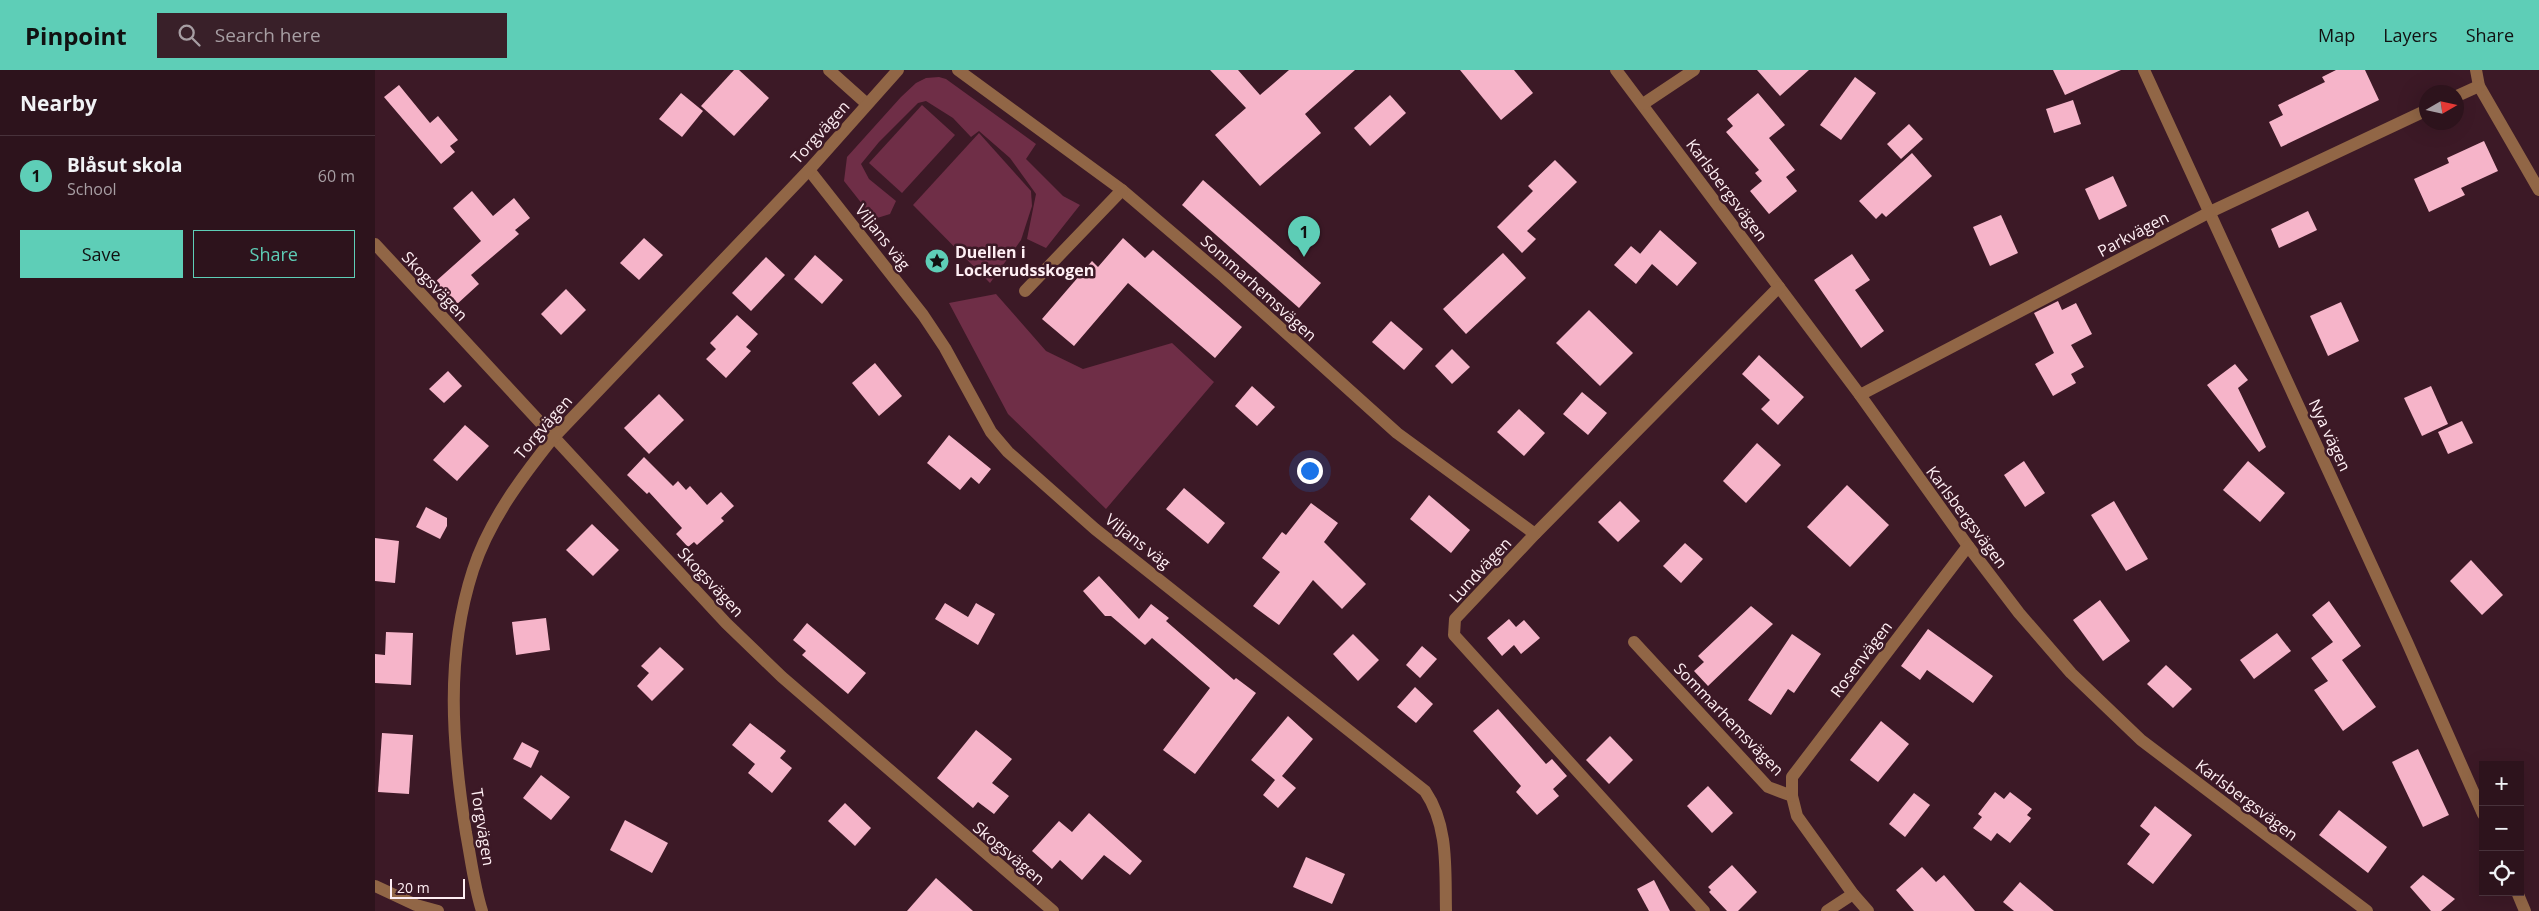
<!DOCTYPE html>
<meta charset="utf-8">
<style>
:root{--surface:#2d131c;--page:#392029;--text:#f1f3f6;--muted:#a79ea3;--line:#48323b;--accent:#5eceb7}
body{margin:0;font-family:"Open Sans",sans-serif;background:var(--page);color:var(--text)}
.controls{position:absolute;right:15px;bottom:15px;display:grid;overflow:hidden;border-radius:0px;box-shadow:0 5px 20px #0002}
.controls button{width:45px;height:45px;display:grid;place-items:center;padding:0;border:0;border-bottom:1px solid var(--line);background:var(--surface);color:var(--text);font:25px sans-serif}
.compass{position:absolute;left:2044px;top:15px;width:45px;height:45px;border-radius:50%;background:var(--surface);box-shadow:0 5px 20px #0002;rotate:81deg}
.scale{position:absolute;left:15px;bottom:12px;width:75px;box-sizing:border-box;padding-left:5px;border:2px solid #feeef3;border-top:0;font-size:14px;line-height:18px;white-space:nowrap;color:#feeef3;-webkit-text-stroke:4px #3c1926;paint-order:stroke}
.you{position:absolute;left:934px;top:400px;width:18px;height:18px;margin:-12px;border:4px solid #fff;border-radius:50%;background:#1a73e8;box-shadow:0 0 0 8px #1a73e833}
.badge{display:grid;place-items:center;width:32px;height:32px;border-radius:50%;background:var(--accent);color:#111;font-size:16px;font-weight:700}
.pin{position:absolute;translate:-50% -41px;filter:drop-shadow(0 1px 2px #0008)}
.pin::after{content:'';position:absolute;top:26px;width:18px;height:15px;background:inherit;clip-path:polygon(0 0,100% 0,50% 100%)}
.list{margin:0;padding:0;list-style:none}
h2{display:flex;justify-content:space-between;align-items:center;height:65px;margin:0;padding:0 20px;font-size:21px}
h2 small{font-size:16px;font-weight:400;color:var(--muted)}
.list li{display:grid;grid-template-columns:32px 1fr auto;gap:15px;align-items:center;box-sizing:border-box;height:80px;padding:0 20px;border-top:1px solid var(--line)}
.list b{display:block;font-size:19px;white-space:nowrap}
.list p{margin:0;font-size:16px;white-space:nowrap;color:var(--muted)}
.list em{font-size:16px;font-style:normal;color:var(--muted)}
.actions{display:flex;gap:10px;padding:15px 20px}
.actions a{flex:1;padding:11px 0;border:1px solid var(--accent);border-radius:0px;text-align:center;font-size:18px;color:var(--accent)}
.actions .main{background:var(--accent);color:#111}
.icon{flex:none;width:28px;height:28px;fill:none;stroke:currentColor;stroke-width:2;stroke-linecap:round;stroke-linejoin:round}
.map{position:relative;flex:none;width:2164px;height:841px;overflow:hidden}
header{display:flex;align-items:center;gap:30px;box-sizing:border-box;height:70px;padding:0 25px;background:var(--accent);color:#111}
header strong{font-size:24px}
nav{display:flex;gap:28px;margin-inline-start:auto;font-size:18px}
.search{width:350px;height:45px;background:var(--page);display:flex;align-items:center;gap:12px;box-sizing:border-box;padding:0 18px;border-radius:0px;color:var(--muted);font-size:19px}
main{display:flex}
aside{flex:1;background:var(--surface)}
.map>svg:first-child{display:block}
.green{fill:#6f2e47}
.building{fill:#f6b4c9}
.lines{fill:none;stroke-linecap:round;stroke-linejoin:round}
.minor{stroke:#916646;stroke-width:12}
.labels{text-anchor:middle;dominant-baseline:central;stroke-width:5;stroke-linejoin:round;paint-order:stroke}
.street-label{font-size:16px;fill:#feeef3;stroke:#3c1926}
.poi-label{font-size:16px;font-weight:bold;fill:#feeef3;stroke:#3c1926;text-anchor:start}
</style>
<header>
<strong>Pinpoint</strong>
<div class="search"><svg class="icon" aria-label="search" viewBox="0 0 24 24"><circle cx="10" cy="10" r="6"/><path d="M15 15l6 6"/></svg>Search here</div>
<nav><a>Map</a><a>Layers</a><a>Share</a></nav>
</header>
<main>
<aside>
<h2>Nearby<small></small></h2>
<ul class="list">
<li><span class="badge">1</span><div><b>Blåsut skola</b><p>School</p></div><em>60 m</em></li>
</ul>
<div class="actions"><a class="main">Save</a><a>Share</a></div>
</aside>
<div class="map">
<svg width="2164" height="841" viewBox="0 0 2164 841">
<rect width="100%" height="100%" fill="#3c1926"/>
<g class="green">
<path d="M564,7L571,9L661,74L651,89L688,126L705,135L671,178L652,169L661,124L635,88L604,61L596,67L578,48L551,31L543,33L504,72L486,94L494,109L521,131L515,144L499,149L469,111L472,87L526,27L541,13L551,8Z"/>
<path d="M547,35L580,65L527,123L494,93Z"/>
<path d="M604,63L656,121L657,136L646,170L615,213L538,135Z"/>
<path d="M621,224L671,281L708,299L797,273L839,312L731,439L633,344L574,233Z"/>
</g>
<g class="building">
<path d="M359,0H364L394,28L359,66L326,36Z"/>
<path d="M835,0H863L885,25L914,0H980L930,44L946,63L885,116L840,65L871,38Z"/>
<path d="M1085,0H1139L1158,23L1126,50Z"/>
<path d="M1382,0H1434L1405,26Z"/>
<path d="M1678,0H1746L1690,25Z"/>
<path d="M1961,0H1990L2004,30L1906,77L1894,52L1908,45L1903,35L1950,12L1947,7Z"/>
<path d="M1480,7L1501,23L1466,70L1445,55Z"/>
<path d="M24,15L55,53L63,46L83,70L75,76L80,82L66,94L9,27Z"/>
<path d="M306,23L328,41L307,67L284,49Z"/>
<path d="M1383,23L1410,55L1394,68L1420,100L1411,107L1422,121L1394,144L1375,121L1387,111L1380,103L1384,100L1351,62L1358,56L1352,49Z"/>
<path d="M1015,25L1031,43L995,76L979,58Z"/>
<path d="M1698,30L1706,54L1679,63L1671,39Z"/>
<path d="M1534,54L1548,69L1526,89L1512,74Z"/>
<path d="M2109,71L2123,101L2086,118L2090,125L2054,142L2039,109L2074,93L2072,88Z"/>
<path d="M1537,83L1557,106L1511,147L1507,143L1501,149L1484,131Z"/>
<path d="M1180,90L1202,112L1152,161L1161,169L1147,183L1122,157L1158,121L1153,116Z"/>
<path d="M1738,106L1752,136L1724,150L1710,119Z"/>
<path d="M828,110L946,213L924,238L807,135Z"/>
<path d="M97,121L118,146L139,128L155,148L140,160L144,164L96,205L104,214L81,235L60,212L106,171L78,138Z"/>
<path d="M1933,141L1942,160L1904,178L1896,159Z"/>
<path d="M1626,145L1643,183L1615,196L1598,157Z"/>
<path d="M1285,160L1322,193L1302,216L1277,194L1261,214L1239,195L1256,176L1276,193L1265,184Z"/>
<path d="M269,168L288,185L264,210L245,193Z"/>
<path d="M748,168L770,188L778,180L867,257L840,288L753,213L699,276L667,249L717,191L723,197Z"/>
<path d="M1128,183L1151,208L1091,264L1068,239Z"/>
<path d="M1477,184L1495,210L1480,220L1509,261L1486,278L1439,210Z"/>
<path d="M440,185L468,210L447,234L419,209Z"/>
<path d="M391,187L410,205L376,241L357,223Z"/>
<path d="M191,219L211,240L186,265L166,244Z"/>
<path d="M1683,231L1687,240L1701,233L1717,264L1696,275L1709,297L1696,304L1701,313L1678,326L1660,294L1679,283L1659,243Z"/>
<path d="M1966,232L1984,271L1953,286L1935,246Z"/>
<path d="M1214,240L1258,283L1225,316L1181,273Z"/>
<path d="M362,245L383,264L371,277L376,281L351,308L331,289L341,279L335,273Z"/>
<path d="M1016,251L1048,279L1029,300L997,272Z"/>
<path d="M1077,279L1095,297L1077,314L1060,296Z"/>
<path d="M1384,285L1429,327L1403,355L1386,339L1395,330L1367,304Z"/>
<path d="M500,293L527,326L504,346L477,313Z"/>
<path d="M1860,294L1873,310L1863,318L1891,377L1884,382L1832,315Z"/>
<path d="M73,301L87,316L69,333L54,319Z"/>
<path d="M877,316L900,337L882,356L860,336Z"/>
<path d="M2056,316L2073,354L2047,366L2029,328Z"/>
<path d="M1207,322L1232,343L1213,365L1188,344Z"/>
<path d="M284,324L309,350L274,384L249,358Z"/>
<path d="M1144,339L1170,363L1149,386L1122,362Z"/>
<path d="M2087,351L2098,373L2073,384L2063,362Z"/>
<path d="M90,355L114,376L82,411L58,390Z"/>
<path d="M574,365L616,399L604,414L596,407L585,420L552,393Z"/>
<path d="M1382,373L1406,395L1371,433L1348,411Z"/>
<path d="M269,387L298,416L303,411L311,420L315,416L332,435L346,422L359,436L346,448L349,451L322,475L319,472L313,477L301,464L307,458L274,422L272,424L252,405Z"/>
<path d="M1649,391L1670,423L1650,437L1629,405Z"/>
<path d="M1873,391L1910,423L1885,452L1848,420Z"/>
<path d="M1472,415L1514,455L1475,497L1432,457Z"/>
<path d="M809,418L850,453L833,474L791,439Z"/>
<path d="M1054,425L1095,460L1076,483L1035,449Z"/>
<path d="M1245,431L1265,451L1243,472L1223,452Z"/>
<path d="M1739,431L1773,489L1751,501L1716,445Z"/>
<path d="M936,433L963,453L949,472L991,514L967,539L938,510L904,555L878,536L905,502L887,488L907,462L911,465Z"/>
<path d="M51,437L72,448V456L65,469L41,457Z"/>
<path d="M217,454L244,480L218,506L191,480Z"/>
<path d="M0,468L24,471L20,513L0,511Z"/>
<path d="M1310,473L1328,489L1306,513L1288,496Z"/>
<path d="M2096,490L2128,525L2107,545L2075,511Z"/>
<path d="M724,506L764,549L776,534L794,548L791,551L859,610L861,608L881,623L820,704L788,680L835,618L777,568L770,575L736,546H730L708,521Z"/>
<path d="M1725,530L1755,571L1728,591L1698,550Z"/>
<path d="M1954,531L1986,576L1967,590L2001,637L1968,661L1939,620L1953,611L1936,588L1958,572L1937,545Z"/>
<path d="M570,533L593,547L601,533L620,544L603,575L560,549Z"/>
<path d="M1376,536L1398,554L1333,616L1319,601L1329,592L1323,586Z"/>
<path d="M171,548L175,580L141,585L137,552Z"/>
<path d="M1134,549L1141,557L1149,550L1165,568L1146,584L1139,575L1127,586L1112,568Z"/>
<path d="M432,553L491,603L473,624L427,585L431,581L418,570Z"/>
<path d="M1553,559L1618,606L1598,633L1552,600L1545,610L1526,596Z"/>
<path d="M11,562L38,563L36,615L0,613V584L10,585Z"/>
<path d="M1902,563L1916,581L1879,609L1865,590Z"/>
<path d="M978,564L1004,590L983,611L958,584Z"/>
<path d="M1417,564L1446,584L1419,623L1413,619L1396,645L1373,630Z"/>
<path d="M1047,576L1062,589L1045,608L1031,595Z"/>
<path d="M285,577L309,599L277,631L262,616L274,603L266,596Z"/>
<path d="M1791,595L1817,619L1798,638L1772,614Z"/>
<path d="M1040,617L1058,634L1041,653L1022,637Z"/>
<path d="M1123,639L1171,694L1177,689L1192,706L1178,719L1184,726L1162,745L1141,722L1146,716L1098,661Z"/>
<path d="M913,646L938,669L907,706L921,718L903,738L888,725L900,710L876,690Z"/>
<path d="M1506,651L1534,674L1503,712L1475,690Z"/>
<path d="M375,653L411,681L405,688L417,698L397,723L373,703L380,694L357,675Z"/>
<path d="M601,660L637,689L617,713L634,726L619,744L603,732L598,738L562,708Z"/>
<path d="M7,663L38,665L34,724L3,722Z"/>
<path d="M1235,666L1258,690L1234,714L1211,690Z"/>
<path d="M147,672L164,681L156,698L138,689Z"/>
<path d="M2043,679L2074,745L2048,757L2017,692Z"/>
<path d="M166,705L195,727L176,750L148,728Z"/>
<path d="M1333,716L1358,743L1337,763L1312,736Z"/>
<path d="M1620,722L1629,729L1635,722L1657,739L1652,745L1656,748L1635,773L1622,763L1616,771L1598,758L1607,747L1603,744Z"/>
<path d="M1539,723L1555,735L1530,767L1514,754Z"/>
<path d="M470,733L496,758L480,776L453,751Z"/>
<path d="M1780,736L1817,765L1778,814L1752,794L1775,764L1765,756Z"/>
<path d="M1964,740L2012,777L1993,803L1944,765Z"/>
<path d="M714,743L767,791L755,805L729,785L707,810L685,790L677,799L657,781L684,751L697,762Z"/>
<path d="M250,750L293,773L277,803L235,780Z"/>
<path d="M931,787L970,804L957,834L918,817Z"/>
<path d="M1357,795L1382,822L1363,841H1352L1334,822L1336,820L1333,817Z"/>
<path d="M1547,797L1561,812L1569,805L1600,841H1539L1521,820Z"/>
<path d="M2048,805L2080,829L2066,841H2056L2035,817Z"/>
<path d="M561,808L598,841H532Z"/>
<path d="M1279,810L1295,841H1274L1262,819Z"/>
<path d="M1645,812L1679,841H1639L1628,832Z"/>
</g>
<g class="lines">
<g class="minor">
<path d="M454,0L492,34"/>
<path d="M583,0L747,120L849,207L1022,363L1160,464"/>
<path d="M1241,0L1485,325L1593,476L1644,543L1696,603L1766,670L1992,841"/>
<path d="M1769,0L2032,572L2108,744"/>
<path d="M2101,0L2104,16L2164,120"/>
<path d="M2082,26L2104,16"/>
<path d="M1268,34L1319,0"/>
<path d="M434,100L548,245L570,278L616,362L633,382L720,459L1050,721C1074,756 1070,800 1071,841"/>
<path d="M0,174L351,553L407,607L678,841"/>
<path d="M650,221L747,120"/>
<path d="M1485,325L1835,142L2052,40"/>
<path d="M1259,572L1393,717L1417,726L1422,746L1478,824L1493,841"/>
<path d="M1417,726V707L1593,476"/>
<path d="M0,816L41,835L63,841"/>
<path d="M2142,822L2150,841"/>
<path d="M107,841C99,816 96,789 91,763C77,675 70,586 98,500C114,451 146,408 178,368L434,100L523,0"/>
<path d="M1329,841L1079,565L1080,549L1160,464L1404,217"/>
<path d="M1452,841L1478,824"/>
</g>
</g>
<defs>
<symbol id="sight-disc" viewBox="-11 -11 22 22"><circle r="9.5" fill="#5eceb7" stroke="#3c1926"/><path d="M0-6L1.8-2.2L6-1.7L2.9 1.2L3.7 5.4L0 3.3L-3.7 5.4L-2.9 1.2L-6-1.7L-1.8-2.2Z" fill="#111"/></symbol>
</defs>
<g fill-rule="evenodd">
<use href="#sight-disc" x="548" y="177" width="28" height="28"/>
</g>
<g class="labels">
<g class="street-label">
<text transform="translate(445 62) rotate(-48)">Torgvägen</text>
<text transform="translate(1352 120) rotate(53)">Karlsbergsvägen</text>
<text transform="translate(1758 164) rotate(-28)">Parkvägen</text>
<text transform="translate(508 167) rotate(52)">Viljans väg</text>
<text transform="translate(60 216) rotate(47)">Skogsvägen</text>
<text transform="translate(884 218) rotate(42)">Sommarhemsvägen</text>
<text transform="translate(168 357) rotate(-49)">Torgvägen</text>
<text transform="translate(1955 365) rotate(65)">Nya vägen</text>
<text transform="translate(1592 447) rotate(53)">Karlsbergsvägen</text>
<text transform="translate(763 471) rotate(38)">Viljans väg</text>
<text transform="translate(1105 500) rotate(-47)">Lundvägen</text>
<text transform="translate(336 512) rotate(47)">Skogsvägen</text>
<text transform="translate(1486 589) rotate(-53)">Rosenvägen</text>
<text transform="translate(1354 649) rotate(46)">Sommarhemsvägen</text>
<text transform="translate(1872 730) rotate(37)">Karlsbergsvägen</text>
<text transform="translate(108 757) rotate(81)">Torgvägen</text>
<text transform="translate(634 783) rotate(40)">Skogsvägen</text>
</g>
<g class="poi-label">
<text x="580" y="182">Duellen i<tspan x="580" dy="18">Lockerudsskogen</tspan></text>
</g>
</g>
</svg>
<div class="controls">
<button>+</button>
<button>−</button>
<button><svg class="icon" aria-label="locate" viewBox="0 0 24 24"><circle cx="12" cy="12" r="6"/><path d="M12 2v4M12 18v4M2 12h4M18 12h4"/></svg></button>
</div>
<svg class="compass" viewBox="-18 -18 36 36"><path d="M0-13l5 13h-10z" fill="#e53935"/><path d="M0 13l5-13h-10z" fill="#a79ea3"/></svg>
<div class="scale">20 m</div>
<div class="you"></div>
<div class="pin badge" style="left:929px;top:187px">1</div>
</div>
</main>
